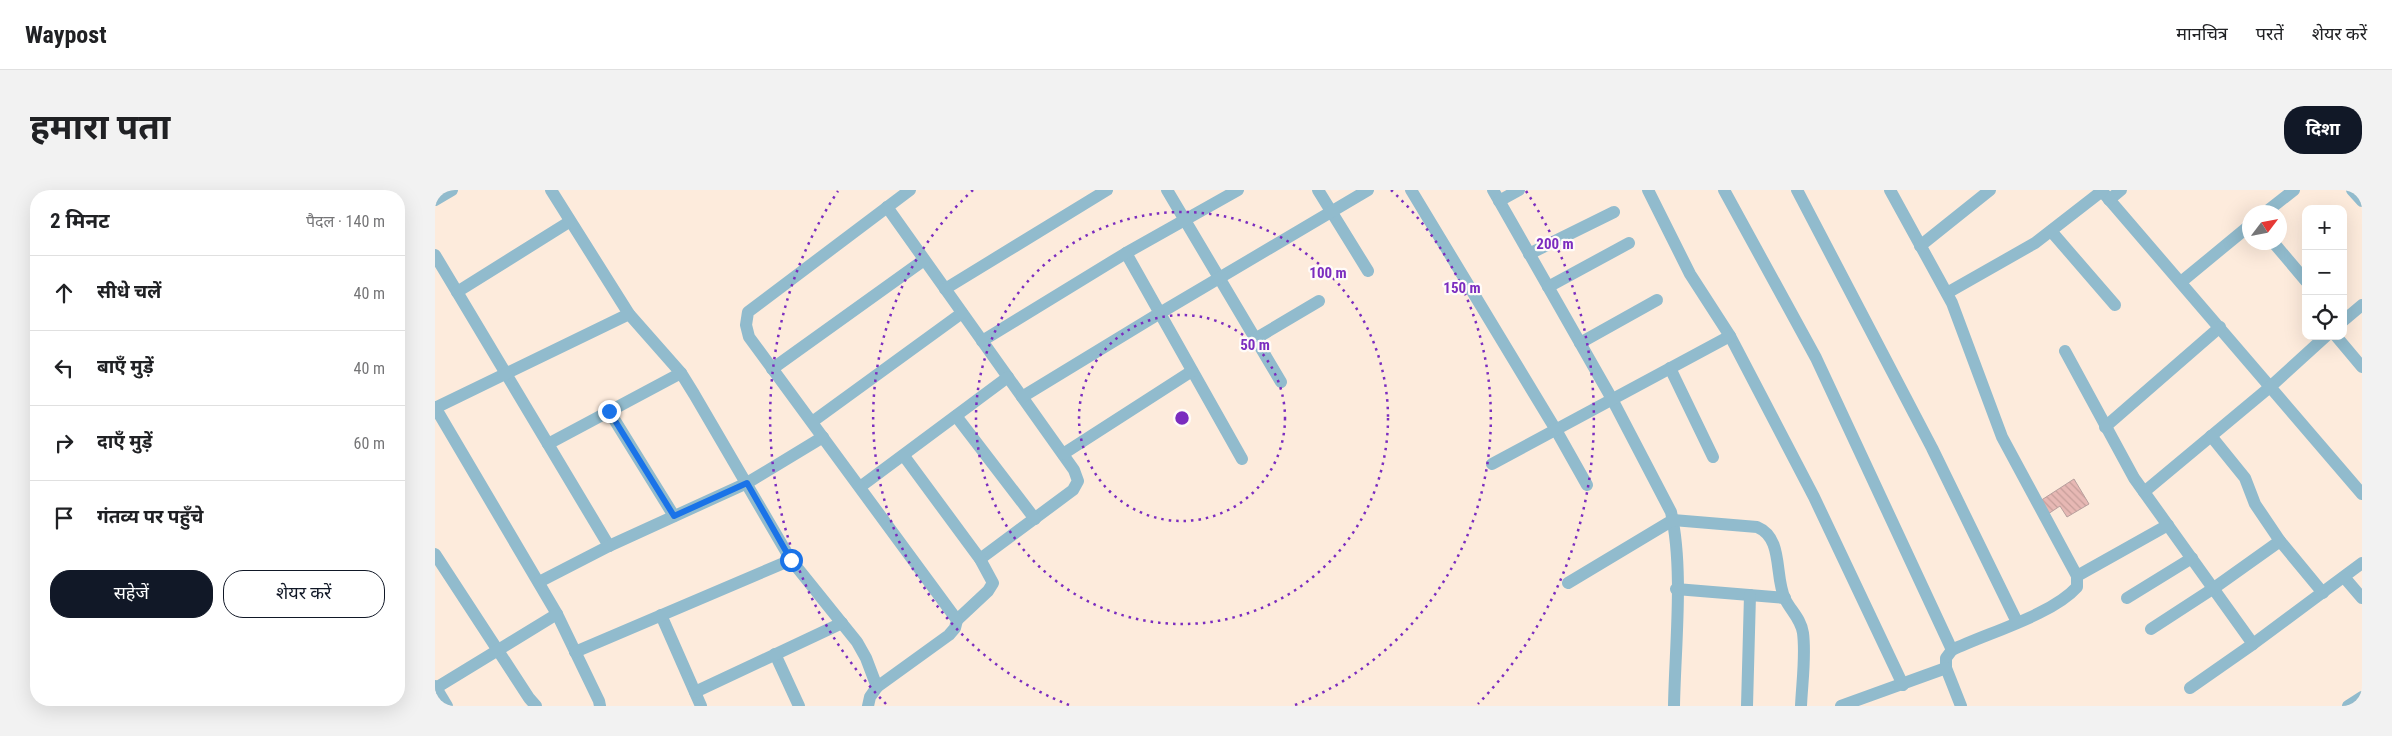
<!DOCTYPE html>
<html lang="hi">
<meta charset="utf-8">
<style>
:root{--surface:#fff;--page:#f2f2f2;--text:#202124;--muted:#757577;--line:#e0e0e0;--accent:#111827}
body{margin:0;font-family:"Roboto Condensed","Noto Sans Devanagari",sans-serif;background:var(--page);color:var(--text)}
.controls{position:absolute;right:15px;top:15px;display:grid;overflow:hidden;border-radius:10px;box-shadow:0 5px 20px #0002}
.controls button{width:45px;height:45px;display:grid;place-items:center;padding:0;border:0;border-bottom:1px solid var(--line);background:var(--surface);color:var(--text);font:25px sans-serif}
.compass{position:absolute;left:1807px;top:15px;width:45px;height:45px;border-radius:50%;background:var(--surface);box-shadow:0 5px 20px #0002;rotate:58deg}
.stop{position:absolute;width:15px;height:15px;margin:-11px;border:4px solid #1a73e8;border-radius:50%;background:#fff}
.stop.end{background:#1a73e8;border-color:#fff;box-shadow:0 1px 5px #0008}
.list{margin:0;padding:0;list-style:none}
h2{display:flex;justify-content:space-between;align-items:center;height:65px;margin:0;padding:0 20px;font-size:21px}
h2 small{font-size:16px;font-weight:400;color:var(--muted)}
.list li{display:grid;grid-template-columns:32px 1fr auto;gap:15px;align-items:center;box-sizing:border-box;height:75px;padding:0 20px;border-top:1px solid var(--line)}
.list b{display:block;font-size:19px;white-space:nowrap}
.list em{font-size:16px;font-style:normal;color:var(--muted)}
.actions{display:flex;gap:10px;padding:15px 20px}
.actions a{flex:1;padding:11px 0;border:1px solid var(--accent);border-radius:20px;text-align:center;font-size:18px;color:var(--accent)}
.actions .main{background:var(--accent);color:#fff}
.icon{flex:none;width:28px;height:28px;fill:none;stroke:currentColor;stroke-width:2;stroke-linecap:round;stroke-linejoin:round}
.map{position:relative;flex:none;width:1927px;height:516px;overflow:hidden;border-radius:20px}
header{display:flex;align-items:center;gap:30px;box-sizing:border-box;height:70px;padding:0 25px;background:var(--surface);border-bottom:1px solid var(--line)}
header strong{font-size:24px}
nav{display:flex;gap:28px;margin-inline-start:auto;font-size:18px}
.intro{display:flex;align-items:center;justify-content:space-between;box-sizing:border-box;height:120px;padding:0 30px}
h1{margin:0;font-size:35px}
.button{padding:12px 22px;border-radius:20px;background:var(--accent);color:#fff;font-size:18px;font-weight:700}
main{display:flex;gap:30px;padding:0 30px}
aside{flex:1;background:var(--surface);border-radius:20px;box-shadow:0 5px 20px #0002}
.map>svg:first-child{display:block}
.building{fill:url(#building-back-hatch);stroke:#b8a09e}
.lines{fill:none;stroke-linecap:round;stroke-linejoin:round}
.street{stroke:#91bbcd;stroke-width:12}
.route{stroke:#1a73e8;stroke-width:6}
.ring{fill:none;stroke:#7b2cbf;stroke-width:2.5;stroke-dasharray:2.5 5}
.centre{fill:#7b2cbf;stroke:#fffbf8;stroke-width:2.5}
.ring-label{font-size:15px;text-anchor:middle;font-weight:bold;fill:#7b2cbf;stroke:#fffbf8;stroke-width:4.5;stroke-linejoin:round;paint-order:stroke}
</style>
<header>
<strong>Waypost</strong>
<nav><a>मानचित्र</a><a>परतें</a><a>शेयर करें</a></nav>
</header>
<div class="intro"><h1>हमारा पता</h1><a class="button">दिशा</a></div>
<main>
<aside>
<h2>2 मिनट<small>पैदल · 140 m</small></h2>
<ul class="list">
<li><svg class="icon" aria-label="ahead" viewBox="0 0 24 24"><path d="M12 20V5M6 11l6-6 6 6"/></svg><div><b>सीधे चलें</b></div><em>40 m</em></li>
<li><svg class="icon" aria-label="left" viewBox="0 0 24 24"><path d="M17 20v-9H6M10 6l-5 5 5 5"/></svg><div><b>बाएँ मुड़ें</b></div><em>40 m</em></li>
<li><svg class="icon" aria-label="right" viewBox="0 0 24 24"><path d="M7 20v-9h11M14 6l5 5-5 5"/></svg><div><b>दाएँ मुड़ें</b></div><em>60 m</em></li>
<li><svg class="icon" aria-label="arrive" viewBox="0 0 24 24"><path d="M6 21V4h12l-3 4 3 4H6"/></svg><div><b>गंतव्य पर पहुँचे</b></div></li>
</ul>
<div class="actions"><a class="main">सहेजें</a><a>शेयर करें</a></div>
</aside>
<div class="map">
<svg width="1927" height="516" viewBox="0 0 1927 516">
<defs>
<pattern id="building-back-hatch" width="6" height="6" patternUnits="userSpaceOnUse" patternTransform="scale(1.25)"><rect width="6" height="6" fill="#e7b8b4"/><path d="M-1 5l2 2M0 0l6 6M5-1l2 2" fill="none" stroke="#c69e9a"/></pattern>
</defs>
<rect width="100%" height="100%" fill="#fdebdc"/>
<path class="building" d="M1639,289L1654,314L1632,327L1625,316L1613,324L1605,311Z"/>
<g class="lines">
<g class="street">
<path d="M116,0L194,124L246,183L259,204L356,370L422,452L431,468L442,497"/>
<path d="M732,0L846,192"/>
<path d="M883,0L933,81"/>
<path d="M976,0L1121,240L1152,295"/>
<path d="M1058,0L1177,209L1236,322C1249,380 1240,456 1239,516"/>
<path d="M1213,0L1255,84L1295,146L1379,307L1468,495"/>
<path d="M1289,0L1381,168L1517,460"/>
<path d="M1362,0L1497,258L1582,432"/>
<path d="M1455,0L1517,113L1567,247L1642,386V397C1617,425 1552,443 1517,460L1511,468V478L1526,516"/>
<path d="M1666,0L1927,304"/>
<path d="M1917,0L1927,11"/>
<path d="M0,10L17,0"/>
<path d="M1674,10L1686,0"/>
<path d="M1064,11L1084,0"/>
<path d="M452,17L639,280L643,291L638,300L545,369"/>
<path d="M1831,22L1859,0"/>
<path d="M1616,41L1680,115"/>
<path d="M1838,52L1871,91"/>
<path d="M1485,56L1555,0"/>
<path d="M691,63L807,269"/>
<path d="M1094,64L1179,22"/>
<path d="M0,65L174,356"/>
<path d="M1746,92L1814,36"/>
<path d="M1113,97L1194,53"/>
<path d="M510,99L672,0"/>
<path d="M22,102L134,32"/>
<path d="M1512,103L1600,53L1667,1"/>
<path d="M1908,131L1927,115"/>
<path d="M1901,146L1927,177"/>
<path d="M820,149L884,111"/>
<path d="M547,151L691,63L803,0"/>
<path d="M1145,153L1222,110"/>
<path d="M1630,161L1699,288L1818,454"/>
<path d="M1235,178L1278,267"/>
<path d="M337,179L489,70"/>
<path d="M587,207L725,123L933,0"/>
<path d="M0,217L122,424L164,511L165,516"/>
<path d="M0,218L194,124"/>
<path d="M174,221L239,326"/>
<path d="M521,226L600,329"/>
<path d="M377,232L527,123"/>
<path d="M1670,237L1785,137"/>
<path d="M1776,246L1810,288L1820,314L1845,351L1888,403"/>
<path d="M113,254L246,183"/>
<path d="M628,264L757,181"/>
<path d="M469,266L545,369L558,393L553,401L522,430"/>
<path d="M1057,274L1295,146"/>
<path d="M425,297L573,187"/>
<path d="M1709,302L1835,197L1891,146"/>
<path d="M0,364L94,508L101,516"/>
<path d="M1642,386L1733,335"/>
<path d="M1909,387L1927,408"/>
<path d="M104,392L174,356L312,293L388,247"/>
<path d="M1133,393L1238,330L1322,337C1349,348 1339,386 1350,409C1356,421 1366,429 1368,443C1371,466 1367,493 1366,516"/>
<path d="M1241,399L1350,408"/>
<path d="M1692,408L1757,368"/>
<path d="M226,425L266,516"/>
<path d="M1716,439L1779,398L1845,351"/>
<path d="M140,462L356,370"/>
<path d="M340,464L364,516"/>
<path d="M0,496L12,516"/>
<path d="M1,498L122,424"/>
<path d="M1755,498L1818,454L1927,373"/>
<path d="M260,502L407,433"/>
<path d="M433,516L435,507L442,497L514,445L520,438L522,430L314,147L311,135L313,122L475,0"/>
<path d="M1312,516L1315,405"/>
<path d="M1406,516L1511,478"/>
<path d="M1913,516L1927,507"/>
</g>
</g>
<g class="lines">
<path class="route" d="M174,221L239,326L312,293L356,370"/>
</g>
<g class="ring">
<circle cx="747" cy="228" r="103"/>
<circle cx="747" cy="228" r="206"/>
<path d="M634 515A309 309 0 0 1 538 0M956 0A309 309 0 0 1 860 515"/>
<path d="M451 514A412 412 0 0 1 403 1M1091 1A412 412 0 0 1 1043 514"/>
</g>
<circle cx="747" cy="228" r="8" class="centre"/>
<g class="ring-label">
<text x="1120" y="59">200 m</text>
<text x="893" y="88">100 m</text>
<text x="1027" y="103">150 m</text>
<text x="820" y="160">50 m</text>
</g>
</svg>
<div class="controls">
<button>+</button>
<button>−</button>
<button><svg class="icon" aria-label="locate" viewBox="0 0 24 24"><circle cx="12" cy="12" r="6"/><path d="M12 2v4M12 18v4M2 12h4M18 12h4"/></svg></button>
</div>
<svg class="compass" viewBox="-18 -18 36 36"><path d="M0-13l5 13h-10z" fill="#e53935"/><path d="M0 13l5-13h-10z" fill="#757577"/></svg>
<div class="stop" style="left:356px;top:370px"></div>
<div class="stop end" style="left:174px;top:221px"></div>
</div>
</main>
